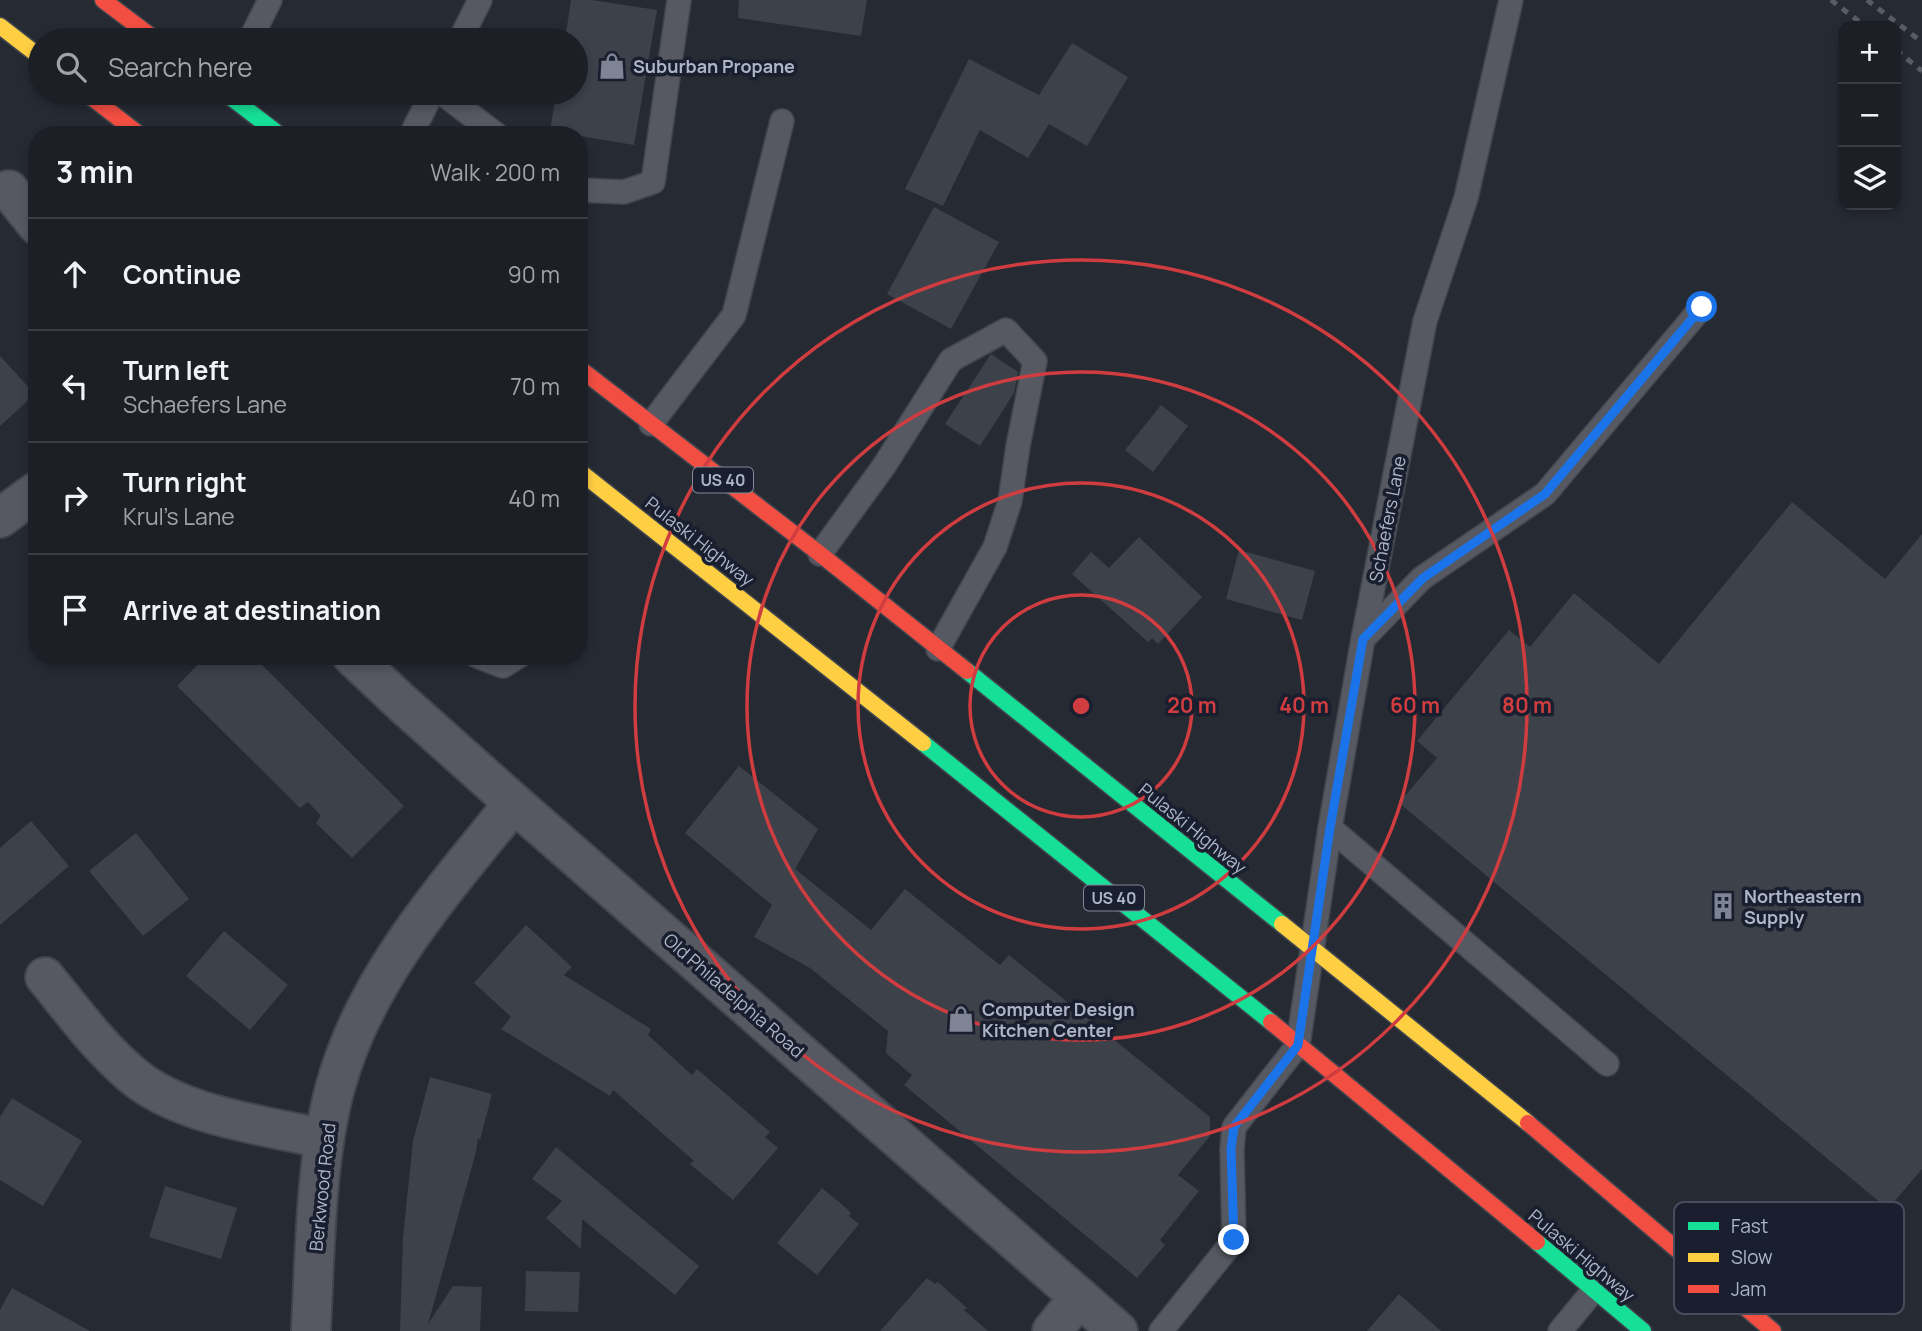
<!DOCTYPE html>
<meta charset="utf-8">
<style>
:root{--surface:#1c2026;--page:#292d32;--text:#f1f3f6;--muted:#a0a3a7;--line:#3a3e43}
body{margin:0;font-family:Manrope,sans-serif;background:var(--page);color:var(--text)}
.controls{position:absolute;right:21px;top:21px;display:grid;overflow:hidden;border-radius:14px;box-shadow:0 4px 10px #0003}
.controls button{width:63px;height:63px;display:grid;place-items:center;padding:0;border:0;border-bottom:2px solid var(--line);background:var(--surface);color:var(--text);font:35px sans-serif}
.stop{position:absolute;width:21px;height:21px;margin:-16px;border:5px solid #1a73e8;border-radius:50%;background:#fff}
.stop.end{background:#1a73e8;border-color:#fff;box-shadow:0 2px 7px #0008}
.list{margin:0;padding:0;list-style:none}
h2{display:flex;justify-content:space-between;align-items:center;height:91px;margin:0;padding:0 28px;font-size:30px}
h2 small{font-size:23px;font-weight:400;color:var(--muted)}
.list li{display:grid;grid-template-columns:46px 1fr auto;gap:21px;align-items:center;box-sizing:border-box;height:112px;padding:0 28px;border-top:2px solid var(--line)}
.list b{display:block;font-size:26px;white-space:nowrap}
.list p{margin:0;font-size:23px;white-space:nowrap;color:var(--muted)}
.list em{font-size:23px;font-style:normal;color:var(--muted)}
.icon{flex:none;width:38px;height:38px;fill:none;stroke:currentColor;stroke-width:2;stroke-linecap:round;stroke-linejoin:round}
.map{position:relative;flex:none;width:1922px;height:1331px;overflow:hidden}
.search{position:absolute;background:var(--surface);box-shadow:0 4px 10px #0003;left:28px;top:28px;width:560px;height:77px;display:flex;align-items:center;gap:18px;box-sizing:border-box;padding:0 24px;border-radius:38px;color:var(--muted);font-size:26px}
.panel{position:absolute;background:var(--surface);box-shadow:0 4px 10px #0003;left:28px;top:126px;width:560px;height:539px;border-radius:28px}
.map>svg:first-child{display:block}
.building{fill:#3d414a}
.lines{fill:none;stroke-linecap:round;stroke-linejoin:round}
.lane-casing{stroke:#42454c;stroke-width:26}
.street-casing{stroke:#42454c;stroke-width:42}
.fast-casing{stroke:#42464f;stroke-width:19}
.slow-casing{stroke:#42464f;stroke-width:19}
.jam-casing{stroke:#42464f;stroke-width:19}
.lane{stroke:#565962;stroke-width:23}
.street{stroke:#565962;stroke-width:38}
.fast{stroke:#16e098;stroke-width:16}
.slow{stroke:#ffcf43;stroke-width:16}
.jam{stroke:#f24e42;stroke-width:16}
.rail{stroke:#595c64;stroke-width:5;stroke-dasharray:7 7;stroke-linecap:butt}
.route{stroke:#1a73e8;stroke-width:9}
.ring{fill:none;stroke:#d03d40;stroke-width:3.5}
.labels{text-anchor:middle;dominant-baseline:central;stroke-width:7;stroke-linejoin:round;paint-order:stroke}
.shield{fill:#191f2e;stroke:#818898;stroke-width:2}
.shield-label{font-size:16px;font-weight:bold;fill:#aeb5c6}
.poi-label{font-size:18px;font-weight:bold;fill:#aeb5c6;stroke:#191f2e;text-anchor:start}
.street-label{font-size:18px;fill:#aeb5c6;stroke:#191f2e}
.key{fill:#191f2e;stroke:#464c5c;stroke-width:2}
.key-label{font-size:19px;fill:#aeb5c6}
.centre{fill:#d03d40;stroke:#191f2e;stroke-width:3.5}
.ring-label{font-size:21px;text-anchor:middle;font-weight:bold;fill:#d03d40;stroke:#191f2e;stroke-width:7;stroke-linejoin:round;paint-order:stroke}
</style>
<div class="map">
<svg width="1922" height="1331" viewBox="0 0 1922 1331">
<rect width="100%" height="100%" fill="#262a33"/>
<g class="building">
<path d="M571,0H592L657,10L634,145L550,131L556,93H576V40H565Z"/>
<path d="M739,0H867L861,36L738,18Z"/>
<path d="M1072,43L1128,77L1087,146L1049,124L1028,158L980,130L943,206L905,189L969,59L1039,95Z"/>
<path d="M934,207L999,242L951,329L887,294Z"/>
<path d="M991,354L1018,372L1014,393L980,446L945,424Z"/>
<path d="M0,356L35,394L0,426Z"/>
<path d="M1161,405L1188,426L1153,472L1125,450Z"/>
<path d="M1792,502L1885,579L1922,534V1169L1888,1209L1399,803L1437,758L1417,741L1509,630L1530,647L1574,593L1659,664Z"/>
<path d="M1139,537L1202,597L1158,644L1152,638L1148,642L1072,574L1091,552L1109,568Z"/>
<path d="M1239,550L1315,571L1302,620L1226,599Z"/>
<path d="M206,656H253L404,806L352,858L316,823L321,816L308,802L300,808L177,686Z"/>
<path d="M739,766L818,829L795,869L871,930L905,889L1000,965L1009,955L1210,1117V1136L1178,1175L1199,1191L1160,1240L1165,1245L1137,1278L904,1085L912,1075L886,1053L888,1031L810,968L754,937L772,905L685,833Z"/>
<path d="M31,821L69,866L0,925V848Z"/>
<path d="M136,833L189,899L143,936L89,871Z"/>
<path d="M526,925L572,967L564,975L651,1029L648,1035L692,1075L697,1069L770,1132L765,1137L778,1148L733,1200L690,1164L694,1161L613,1090L610,1096L501,1029L511,1017L474,983Z"/>
<path d="M224,931L288,985L250,1030L186,976Z"/>
<path d="M430,1077L492,1094L480,1140L478,1138L476,1152L428,1324L453,1286L482,1287L480,1331H400L403,1237L413,1141Z"/>
<path d="M12,1098L82,1141L43,1206L0,1180V1117Z"/>
<path d="M556,1147L699,1266L675,1295L582,1219L581,1249L546,1218L562,1201L532,1179Z"/>
<path d="M165,1186L237,1208L221,1259L149,1237Z"/>
<path d="M822,1188L845,1207L851,1213L849,1216L859,1224L817,1275L777,1243Z"/>
<path d="M526,1271L580,1272L578,1312L525,1311Z"/>
<path d="M927,1278L935,1284L938,1282L967,1308L964,1310L988,1331H880Z"/>
<path d="M12,1288L90,1331H0V1310Z"/>
<path d="M1399,1294L1441,1331H1367Z"/>
</g>
<g class="lines">
<defs>
<g id="lane">
<path d="M250,40L270,0"/>
<path d="M460,40L480,0"/>
<path d="M442,93L497,135"/>
<path d="M411,135L432,93"/>
<path d="M579,190L624,192L653,182L679,0"/>
<path d="M651,424L734,315L782,121"/>
<path d="M820,554L884,466L951,360L1006,330L1035,361L1018,446L1010,501L995,547L938,649"/>
<path d="M1363,639L1422,578L1545,494L1702,307"/>
<path d="M477,656L503,666L519,656"/>
<path d="M1330,828L1607,1064"/>
<path d="M1161,1331L1234,1240L1232,1149L1234,1127L1298,1045L1330,828L1363,639L1425,321L1466,198L1511,0"/>
<path d="M1560,1331L1594,1290"/>
</g>
<g id="street">
<path d="M9,190L37,225"/>
<path d="M0,518L37,491"/>
<path d="M352,656L403,704L514,803L1118,1331"/>
<path d="M45,977C73,1011 98,1046 131,1074C179,1116 264,1125 324,1139"/>
<path d="M311,1331C315,1254 315,1163 335,1088C365,977 444,890 514,803"/>
<path d="M1052,1331L1079,1297"/>
</g>
<g id="fast">
<path d="M225,93L280,135"/>
<path d="M967,671L1282,924"/>
<path d="M923,743L1271,1022"/>
<path d="M1537,1242L1643,1331"/>
</g>
<g id="slow">
<path d="M0,26L40,57"/>
<path d="M579,471L923,743"/>
<path d="M1282,924L1528,1123"/>
</g>
<g id="jam">
<path d="M103,0L156,40"/>
<path d="M86,93L140,135"/>
<path d="M579,368L820,554L967,671"/>
<path d="M1271,1022L1537,1242"/>
<path d="M1528,1123L1773,1331"/>
</g>
</defs>
<use href="#lane" class="lane-casing"/>
<use href="#street" class="street-casing"/>
<use href="#fast" class="fast-casing"/>
<use href="#slow" class="slow-casing"/>
<use href="#jam" class="jam-casing"/>
<use href="#lane" class="lane"/>
<use href="#street" class="street"/>
<use href="#fast" class="fast"/>
<use href="#slow" class="slow"/>
<use href="#jam" class="jam"/>
<g class="rail">
<path d="M1831,0L1865,26"/>
<path d="M1867,0L1922,42"/>
<path d="M1896,50L1922,71"/>
</g>
</g>
<g class="lines">
<path class="route" d="M1234,1240L1231,1149L1234,1127L1298,1045L1330,828L1363,639L1423,578L1545,494L1702,307"/>
</g>
<g class="ring">
<circle cx="1081" cy="706" r="111"/>
<circle cx="1081" cy="706" r="223"/>
<circle cx="1081" cy="706" r="334"/>
<circle cx="1081" cy="706" r="446"/>
</g>
<defs>
<symbol id="shop-bare" viewBox="-9 -9 18 18"><path d="M-5-2.5h2.3a2.7 3.5 0 0 1 5.4 0H5L5.5 6h-11ZM-1.5-2.5h3a1.5 2.3 0 0 0-3 0Z" fill="#7e8493" stroke="#191f2e" stroke-width="2.5" paint-order="stroke"/></symbol>
<symbol id="building-bare" viewBox="-9 -9 18 18"><path d="M-4-6H4V6H1V3H-1V6H-4ZM-2.5-4.3h1.7v1.8h-1.7ZM.8-4.3h1.7v1.8H.8ZM-2.5-1h1.7V.8h-1.7ZM.8-1h1.7V.8H.8Z" fill="#7e8493" stroke="#191f2e" stroke-width="2.5" paint-order="stroke"/></symbol>
</defs>
<g fill-rule="evenodd">
<use href="#shop-bare" x="593" y="47" width="38" height="38"/>
<use href="#building-bare" x="1704" y="887" width="38" height="38"/>
<use href="#shop-bare" x="942" y="1000" width="38" height="38"/>
</g>
<g class="labels">
<g class="shield">
<rect x="693" y="467.5" width="60" height="25" rx="5"/>
<rect x="1084" y="885.5" width="60" height="25" rx="5"/>
</g>
<g class="shield-label">
<text x="723" y="480">US 40</text>
<text x="1114" y="898">US 40</text>
</g>
<g class="poi-label">
<text x="633" y="66">Suburban Propane</text>
<text x="1744" y="896">Northeastern<tspan x="1744" dy="21">Supply</tspan></text>
<text x="982" y="1009">Computer Design<tspan x="982" dy="21">Kitchen Center</tspan></text>
</g>
<g class="street-label">
<text transform="translate(1387 519) rotate(-79)">Schaefers Lane</text>
<text transform="translate(700 541) rotate(38)">Pulaski Highway</text>
<text transform="translate(1193 828) rotate(39)">Pulaski Highway</text>
<text transform="translate(734 995) rotate(41)">Old Philadelphia Road</text>
<text transform="translate(322 1187) rotate(-84)">Berkwood Road</text>
<text transform="translate(1582 1255) rotate(40)">Pulaski Highway</text>
</g>
</g>
<rect x="1674" y="1202" width="230" height="112" rx="10" class="key"/>
<rect x="1688" y="1222" width="31" height="8" fill="#16e098"/>
<rect x="1688" y="1253" width="31" height="9" fill="#ffcf43"/>
<rect x="1688" y="1285" width="31" height="8" fill="#f24e42"/>
<g class="key-label">
<text x="1731" y="1233">Fast</text>
<text x="1731" y="1264">Slow</text>
<text x="1731" y="1296">Jam</text>
</g>
<circle cx="1081" cy="706" r="10" class="centre"/>
<g class="ring-label">
<text x="1192" y="713">20 m</text>
<text x="1304" y="713">40 m</text>
<text x="1415" y="713">60 m</text>
<text x="1527" y="713">80 m</text>
</g>
</svg>
<div class="controls">
<button>+</button>
<button>−</button>
<button><svg class="icon" aria-label="layers" viewBox="0 0 24 24"><path d="M12 4l9 5-9 5-9-5zM3 14l9 5 9-5"/></svg></button>
</div>
<div class="stop" style="left:1702px;top:307px"></div>
<div class="stop end" style="left:1234px;top:1240px"></div>
<div class="search"><svg class="icon" aria-label="search" viewBox="0 0 24 24"><circle cx="10" cy="10" r="6"/><path d="M15 15l6 6"/></svg>Search here</div>
<section class="panel">
<h2>3 min<small>Walk · 200 m</small></h2>
<ul class="list">
<li><svg class="icon" aria-label="ahead" viewBox="0 0 24 24"><path d="M12 20V5M6 11l6-6 6 6"/></svg><div><b>Continue</b></div><em>90 m</em></li>
<li><svg class="icon" aria-label="left" viewBox="0 0 24 24"><path d="M17 20v-9H6M10 6l-5 5 5 5"/></svg><div><b>Turn left</b><p>Schaefers Lane</p></div><em>70 m</em></li>
<li><svg class="icon" aria-label="right" viewBox="0 0 24 24"><path d="M7 20v-9h11M14 6l5 5-5 5"/></svg><div><b>Turn right</b><p>Krul's Lane</p></div><em>40 m</em></li>
<li><svg class="icon" aria-label="arrive" viewBox="0 0 24 24"><path d="M6 21V4h12l-3 4 3 4H6"/></svg><div><b>Arrive at destination</b></div></li>
</ul>
</section>
</div>
